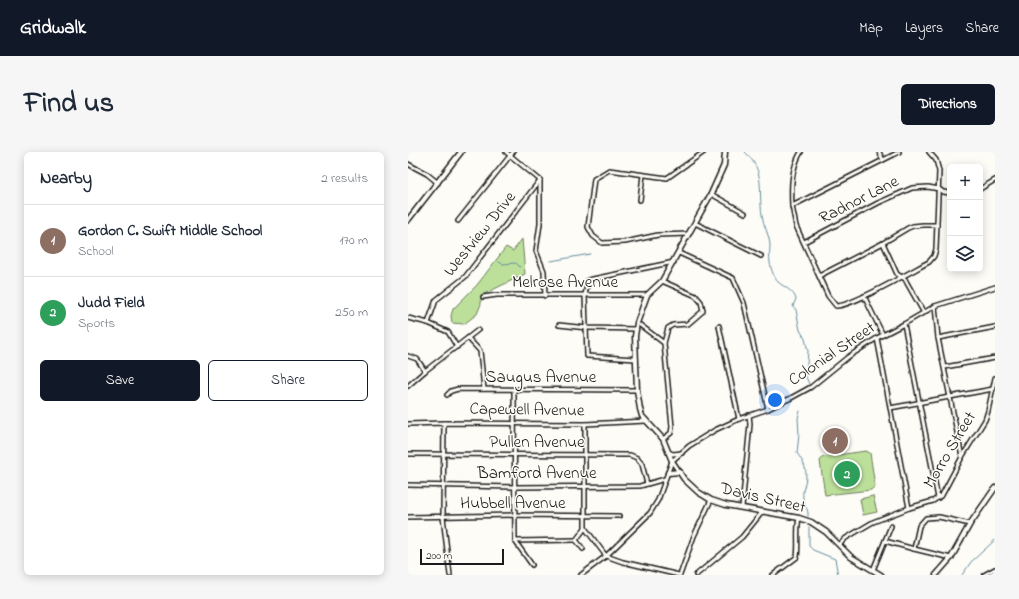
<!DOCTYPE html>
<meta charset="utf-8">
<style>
:root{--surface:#fff;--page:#f6f6f7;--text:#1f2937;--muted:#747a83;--line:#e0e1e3;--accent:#111827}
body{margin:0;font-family:"Indie Flower",sans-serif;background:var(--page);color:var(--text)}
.controls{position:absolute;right:12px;top:12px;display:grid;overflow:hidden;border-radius:6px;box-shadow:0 2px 10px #0003}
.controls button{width:36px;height:36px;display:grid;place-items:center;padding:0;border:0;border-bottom:1px solid var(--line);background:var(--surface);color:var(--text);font:20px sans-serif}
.scale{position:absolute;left:12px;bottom:10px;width:84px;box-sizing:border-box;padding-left:4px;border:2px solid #1c1c1c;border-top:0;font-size:11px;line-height:14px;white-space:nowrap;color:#1c1c1c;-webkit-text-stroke:3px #fdfcf7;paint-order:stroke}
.you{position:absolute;left:367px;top:248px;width:14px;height:14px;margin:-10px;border:3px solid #fff;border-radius:50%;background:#1a73e8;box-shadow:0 0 0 6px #1a73e833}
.badge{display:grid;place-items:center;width:26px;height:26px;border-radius:50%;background:var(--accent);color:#fff;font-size:13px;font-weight:700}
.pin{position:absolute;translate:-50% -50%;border:2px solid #fff;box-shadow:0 1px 4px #0006}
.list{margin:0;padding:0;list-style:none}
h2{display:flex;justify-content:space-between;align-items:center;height:52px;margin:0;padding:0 16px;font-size:17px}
h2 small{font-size:13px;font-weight:400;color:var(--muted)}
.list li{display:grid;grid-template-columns:26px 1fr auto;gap:12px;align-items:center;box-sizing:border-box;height:72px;padding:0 16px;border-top:1px solid var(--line)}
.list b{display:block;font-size:15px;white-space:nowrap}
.list p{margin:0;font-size:13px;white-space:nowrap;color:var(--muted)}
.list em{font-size:13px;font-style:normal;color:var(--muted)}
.actions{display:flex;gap:8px;padding:12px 16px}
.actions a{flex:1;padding:9px 0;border:1px solid var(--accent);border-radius:6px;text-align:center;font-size:14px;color:var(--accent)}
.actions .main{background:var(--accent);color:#fff}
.icon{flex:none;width:22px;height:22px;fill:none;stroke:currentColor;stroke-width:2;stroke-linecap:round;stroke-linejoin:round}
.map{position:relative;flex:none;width:587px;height:423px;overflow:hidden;border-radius:6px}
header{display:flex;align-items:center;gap:24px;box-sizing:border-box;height:56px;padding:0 20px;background:var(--accent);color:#fff}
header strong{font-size:19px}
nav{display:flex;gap:22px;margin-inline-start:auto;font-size:14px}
.intro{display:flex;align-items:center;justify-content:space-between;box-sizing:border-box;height:96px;padding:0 24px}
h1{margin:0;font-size:28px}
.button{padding:10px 18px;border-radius:6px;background:var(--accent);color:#fff;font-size:14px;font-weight:700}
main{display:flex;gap:24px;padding:0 24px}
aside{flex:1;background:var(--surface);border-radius:6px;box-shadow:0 2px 10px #0003}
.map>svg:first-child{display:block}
.green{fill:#bce09a;stroke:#6c7e5b}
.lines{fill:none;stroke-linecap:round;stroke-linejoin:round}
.stream{stroke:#638d9e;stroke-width:1}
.minor-casing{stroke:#1c1c1c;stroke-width:6}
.major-casing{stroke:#1c1c1c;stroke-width:7}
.minor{stroke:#fdfcf7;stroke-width:3}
.major{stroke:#fdfcf7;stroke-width:4}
.labels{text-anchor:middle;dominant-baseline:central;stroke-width:3;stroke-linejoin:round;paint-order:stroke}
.street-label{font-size:17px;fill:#1c1c1c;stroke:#fdfcf7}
</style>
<header>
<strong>Gridwalk</strong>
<nav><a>Map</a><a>Layers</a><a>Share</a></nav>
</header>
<div class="intro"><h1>Find us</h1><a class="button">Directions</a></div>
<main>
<aside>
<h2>Nearby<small>2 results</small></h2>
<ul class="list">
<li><span class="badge" style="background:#8d6e63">1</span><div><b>Gordon C. Swift Middle School</b><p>School</p></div><em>170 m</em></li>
<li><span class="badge" style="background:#2e9e5b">2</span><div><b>Judd Field</b><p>Sports</p></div><em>250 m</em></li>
</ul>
<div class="actions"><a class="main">Save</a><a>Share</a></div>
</aside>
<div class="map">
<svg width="587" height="423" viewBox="0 0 587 423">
<rect width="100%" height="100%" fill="#fdfcf7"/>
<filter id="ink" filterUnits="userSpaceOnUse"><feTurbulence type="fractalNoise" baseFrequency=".025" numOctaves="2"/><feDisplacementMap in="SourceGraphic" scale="8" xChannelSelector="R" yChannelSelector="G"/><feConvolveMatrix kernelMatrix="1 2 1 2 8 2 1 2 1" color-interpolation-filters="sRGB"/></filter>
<g filter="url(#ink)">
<g class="green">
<path d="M114,87L117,122L74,143L73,145V152L69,162L56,172L44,171L43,164L45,157L69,133L98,95L105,99Z"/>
<path d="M458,299L462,301L467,334L463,338L417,343L412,309L415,305Z"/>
<path d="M465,344L469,360L455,363L452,347Z"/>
</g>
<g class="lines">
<g class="stream">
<path d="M337,0C358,20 350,37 354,63C355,73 361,82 362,92C362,98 361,105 362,111C363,117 366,126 370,130C377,136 385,138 388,147L385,154L388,158L392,178L397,187L400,199L398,225L401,232"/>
<path d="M143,109L182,102"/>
<path d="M91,110L95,112L108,111L112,115"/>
<path d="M392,259L390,266L391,282L389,301C396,311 400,318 397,331C396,336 394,341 395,346C396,353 401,358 400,364"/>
<path d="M401,375V394L405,398L427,407L430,423"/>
<path d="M554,423L563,410L587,388"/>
</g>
<defs>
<g id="minor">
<path d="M98,0L132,28V72L128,99L136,119L137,144"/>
<path d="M471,0L475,8"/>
<path d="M491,0L384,54L388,74L420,144L428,154C443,155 504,119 521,110L526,104L528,97L531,19L528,8L521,0"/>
<path d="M0,12L19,22L30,31"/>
<path d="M572,37L587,28"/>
<path d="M303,42L337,61"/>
<path d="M232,48L235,23"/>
<path d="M384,54C383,35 383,17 393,0"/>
<path d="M50,69L105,0"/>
<path d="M287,71L353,104"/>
<path d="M281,82L250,83L217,90L194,91L185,84L180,75L186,27L201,18L259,26L296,0"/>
<path d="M396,90L470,51L504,36L520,35L531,37L535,40L542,41"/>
<path d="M475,91L489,122L497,127L499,131L516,161"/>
<path d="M271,101L325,126L336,151L360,257"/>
<path d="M411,124L475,91L500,76L505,74L515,73H529"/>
<path d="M254,129L288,144L293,150L295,159L280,172L265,173L260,176L256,191L264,275L263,281L255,287"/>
<path d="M456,144L475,183"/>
<path d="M75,145L89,143H239"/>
<path d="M527,154L530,186L554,305"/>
<path d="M0,166L20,171L40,180L49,195"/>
<path d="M20,171L28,148L57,125L132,28"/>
<path d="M496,172L530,346"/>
<path d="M151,173L179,176L227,177"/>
<path d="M232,173L256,191"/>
<path d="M311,174L331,267"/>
<path d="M60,186L72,199L76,237"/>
<path d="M469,186L501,356"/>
<path d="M530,186L587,175"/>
<path d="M0,204L9,207L17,219"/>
<path d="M228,207L179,204L177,143L180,128L266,110"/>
<path d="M537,215L587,206"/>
<path d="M0,234L17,219L70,178"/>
<path d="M106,238L107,389"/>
<path d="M39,243L43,239L50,237L229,238"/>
<path d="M482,256L585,237"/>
<path d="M36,271L35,365L42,423"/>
<path d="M0,272L37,271L177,272L238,269"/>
<path d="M260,300L265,302L274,301"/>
<path d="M0,302L222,303L229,306L234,312L239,332"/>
<path d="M0,333L107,335L232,334L257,327"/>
<path d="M334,355L342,272L341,263"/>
<path d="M0,365L107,363L211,364"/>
<path d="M177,376L198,404L215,410L271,423"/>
<path d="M168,388L177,376V272"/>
<path d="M168,388L175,397"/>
<path d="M107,389L168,388"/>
<path d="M107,389L124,413"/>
<path d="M477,389L506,397L543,406"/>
<path d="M431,393L438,386L465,370L501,356L525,349L534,343L554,305L577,268L580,259L587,226"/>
<path d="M506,397L511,374L518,366L531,365L562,372"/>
<path d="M465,418L483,374"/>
<path d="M173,423L198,404L242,361L250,348L264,309L281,294L307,278L331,267L360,257L383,246L403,235L440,205L469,186L496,172L527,154L587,135"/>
<path d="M272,423L286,384L303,348"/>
<path d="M288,423L334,385L355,359"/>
<path d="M365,423L389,405C391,392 388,379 391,366"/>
<path d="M576,423L587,417"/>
</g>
<g id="major">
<path d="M317,0L316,13L303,42L254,129L239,143L229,171L227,184L229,238L232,257L234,264L255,287L264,309L276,327L290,340L303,348L318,353L391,366L403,370L418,380L443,405L473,423"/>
<path d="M0,68L53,0"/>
<path d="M260,321L272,320"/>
<path d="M528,423L543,406L562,372L587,336"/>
</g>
</defs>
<use href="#minor" class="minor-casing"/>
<use href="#major" class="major-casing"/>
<use href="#minor" class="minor"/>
<use href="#major" class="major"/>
</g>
</g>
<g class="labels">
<g class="street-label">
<text transform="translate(451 48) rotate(-27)">Radnor Lane</text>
<text transform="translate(72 82) rotate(-51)">Westview Drive</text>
<text x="157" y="130">Melrose Avenue</text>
<text transform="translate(424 202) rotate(-34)">Colonial Street</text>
<text x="133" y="225">Saugus Avenue</text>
<text transform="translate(119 258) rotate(1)">Capewell Avenue</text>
<text x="129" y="290">Pullen Avenue</text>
<text transform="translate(542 298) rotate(-59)">Morro Street</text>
<text x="129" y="321">Bamford Avenue</text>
<text transform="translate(355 346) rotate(13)">Davis Street</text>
<text x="105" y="351">Hubbell Avenue</text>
</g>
</g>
</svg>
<div class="controls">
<button>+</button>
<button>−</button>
<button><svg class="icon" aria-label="layers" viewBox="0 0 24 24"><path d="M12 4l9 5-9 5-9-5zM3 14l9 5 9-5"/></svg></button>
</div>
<div class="scale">200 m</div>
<div class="you"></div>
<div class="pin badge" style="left:427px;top:289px;background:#8d6e63">1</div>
<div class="pin badge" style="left:439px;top:322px;background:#2e9e5b">2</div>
</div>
</main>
